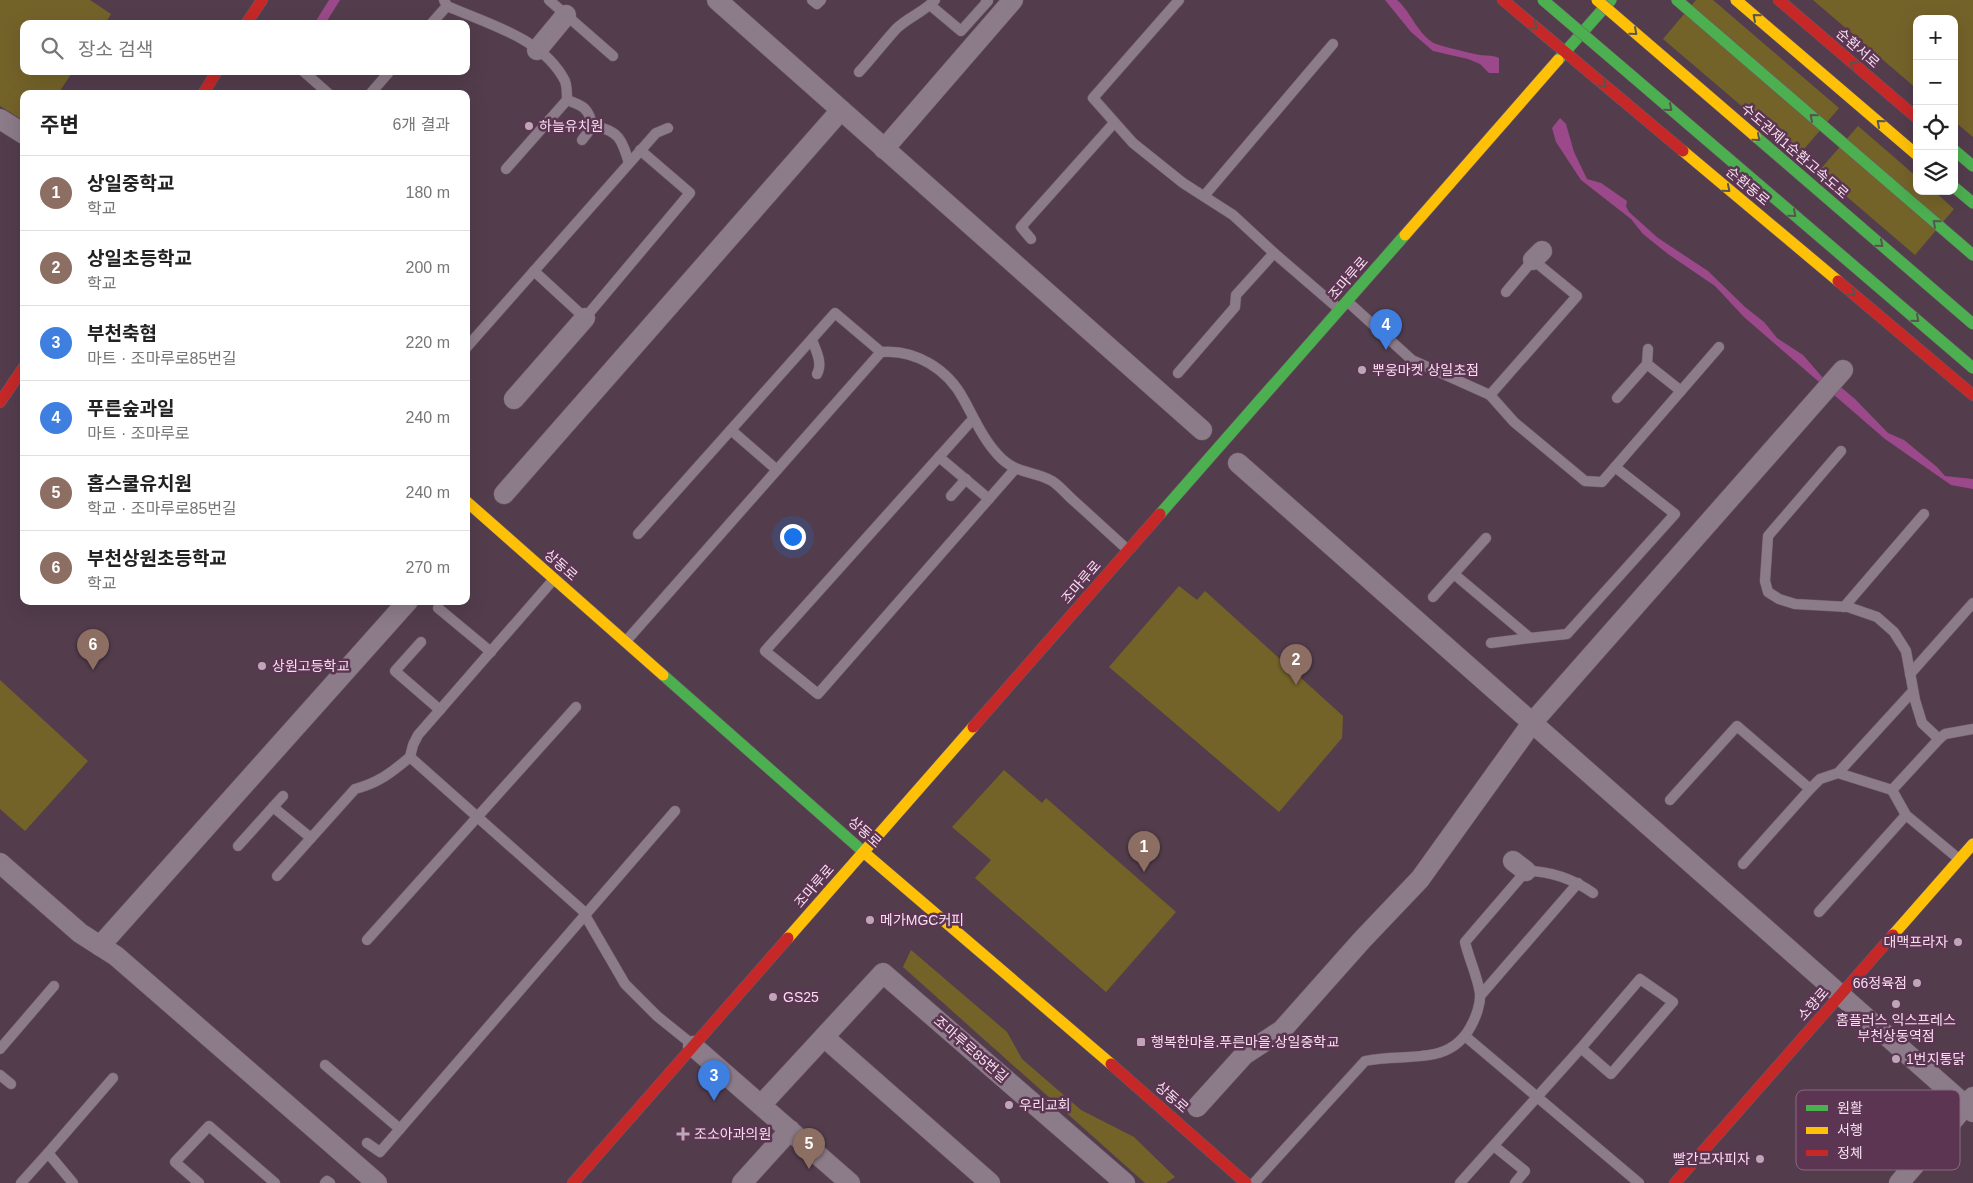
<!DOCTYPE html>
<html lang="ko">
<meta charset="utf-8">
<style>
:root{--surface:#fff;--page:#f2f2f2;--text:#222;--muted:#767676;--line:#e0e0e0;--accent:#685d65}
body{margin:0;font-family:Arial,"Noto Sans KR",sans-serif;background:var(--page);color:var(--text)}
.controls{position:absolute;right:15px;top:15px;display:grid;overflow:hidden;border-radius:10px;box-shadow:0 5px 20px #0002}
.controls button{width:45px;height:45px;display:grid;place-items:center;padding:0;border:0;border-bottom:1px solid var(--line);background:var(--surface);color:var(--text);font:25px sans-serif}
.you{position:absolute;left:792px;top:536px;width:18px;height:18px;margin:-12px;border:4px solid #fff;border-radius:50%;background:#1a73e8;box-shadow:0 0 0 8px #1a73e833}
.badge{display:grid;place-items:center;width:32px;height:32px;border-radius:50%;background:var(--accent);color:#fff;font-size:16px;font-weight:700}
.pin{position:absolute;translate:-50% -41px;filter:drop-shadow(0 1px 2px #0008)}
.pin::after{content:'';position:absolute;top:26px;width:18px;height:15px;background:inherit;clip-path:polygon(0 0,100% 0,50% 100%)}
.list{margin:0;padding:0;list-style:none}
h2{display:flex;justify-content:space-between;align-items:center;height:65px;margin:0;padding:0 20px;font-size:21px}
h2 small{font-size:16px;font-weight:400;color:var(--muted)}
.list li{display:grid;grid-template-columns:32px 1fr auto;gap:15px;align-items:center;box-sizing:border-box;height:75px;padding:0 20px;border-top:1px solid var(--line)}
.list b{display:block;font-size:19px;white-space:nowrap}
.list p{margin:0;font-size:16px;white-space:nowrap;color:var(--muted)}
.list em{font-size:16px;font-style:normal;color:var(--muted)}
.icon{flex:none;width:28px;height:28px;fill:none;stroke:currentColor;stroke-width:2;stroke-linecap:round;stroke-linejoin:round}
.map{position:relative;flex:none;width:1973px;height:1183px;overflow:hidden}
.search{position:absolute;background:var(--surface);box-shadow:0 5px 20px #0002;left:20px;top:20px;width:450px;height:55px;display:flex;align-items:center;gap:12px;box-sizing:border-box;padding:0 18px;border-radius:10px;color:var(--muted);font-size:19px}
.panel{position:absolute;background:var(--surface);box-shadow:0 5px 20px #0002;left:20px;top:90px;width:450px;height:515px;border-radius:10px}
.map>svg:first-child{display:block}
.green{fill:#746329}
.water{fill:#9b498a}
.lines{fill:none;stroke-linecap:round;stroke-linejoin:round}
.lane-casing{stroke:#6d5b69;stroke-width:11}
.street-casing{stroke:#6d5b69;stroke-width:21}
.fast-casing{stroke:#6d5b69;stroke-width:12}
.slow-casing{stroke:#6d5b69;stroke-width:12}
.jam-casing{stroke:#6d5b69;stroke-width:12}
.lane{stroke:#8c7b88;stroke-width:10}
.street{stroke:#8c7b88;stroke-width:20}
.fast{stroke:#4caf50;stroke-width:11}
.slow{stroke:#ffc107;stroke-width:11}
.jam{stroke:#c62828;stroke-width:11}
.fast-bridge-casing{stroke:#6d5b69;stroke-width:12;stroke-linecap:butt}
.slow-bridge-casing{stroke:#6d5b69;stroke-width:12;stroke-linecap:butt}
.fast-bridge{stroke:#4caf50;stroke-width:11}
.slow-bridge{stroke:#ffc107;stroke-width:11}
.oneway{stroke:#575452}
.poi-dot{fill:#bea6b7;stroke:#5b3552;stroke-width:2}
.labels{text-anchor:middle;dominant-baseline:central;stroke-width:5;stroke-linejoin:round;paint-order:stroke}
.street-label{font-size:14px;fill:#f7dff0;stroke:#5b3552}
.poi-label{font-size:14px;fill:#f7dff0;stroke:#5b3552;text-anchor:start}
.key{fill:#5b3552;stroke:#8a6881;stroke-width:1}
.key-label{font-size:14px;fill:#f7dff0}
</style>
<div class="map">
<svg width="1973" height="1183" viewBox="0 0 1973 1183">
<rect width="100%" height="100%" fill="#533d4d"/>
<g class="green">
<path d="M0,0H90L111,14L105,24H24V71H73L58,94H24V121L0,106Z"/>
<path d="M1696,0H1713L1839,108L1799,155L1663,39Z"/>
<path d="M1813,0H1973V137L1954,121V19H1917V89Z"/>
<path d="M1858,126L1917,177V191H1934L1954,209L1915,255L1818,172Z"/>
<path d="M1179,586L1197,600L1205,591L1343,716L1342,738L1279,812L1109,667Z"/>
<path d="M0,680L88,761L25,831L0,809Z"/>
<path d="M1004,770L1042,803L1046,798L1176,912L1106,992L975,878L991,860L952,827Z"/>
<path d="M911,950L1007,1032L1022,1059L1081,1110L1134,1137L1175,1177L1166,1183H1145L903,967Z"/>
</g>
<g class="water">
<path d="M329,0H340L325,24H314Z"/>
<path d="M1385,0H1397C1411,12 1416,31 1432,42C1435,45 1474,54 1480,55C1488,56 1493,55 1499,58V73H1489L1480,64L1468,59L1433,51L1411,32Z"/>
<path d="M1560,118L1566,124L1574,152L1587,179L1601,183L1627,201L1626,206L1629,212L1658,238L1708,271L1745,307L1764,322L1777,338L1803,355L1823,378L1837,384L1855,399L1888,433L1904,440L1937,467L1945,476L1973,479V489L1951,485L1885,439L1744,317L1715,286L1668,254L1643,234L1631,219L1581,180L1556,142L1552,128Z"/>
</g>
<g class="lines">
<defs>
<g id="lane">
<path d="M444,0L447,6C488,24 543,38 565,81C567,86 567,94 567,100C584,106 588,108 593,126C619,130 622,140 629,163"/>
<path d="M549,0L613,56"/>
<path d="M812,0L817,4L821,0"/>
<path d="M1179,0L1093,98L1133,143L1183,183L1233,215L1274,253"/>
<path d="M930,5L961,31L988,1L986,0"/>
<path d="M431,24L447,6"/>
<path d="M303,71L329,94"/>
<path d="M859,72C872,58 884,42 897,28C909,17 925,11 935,0"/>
<path d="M370,94L390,71"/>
<path d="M582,140L593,126"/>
<path d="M506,169L567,100"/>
<path d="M1204,196L1333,44"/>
<path d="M1031,239L1021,227L1114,123"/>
<path d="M534,271L585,318L690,193L640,150"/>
<path d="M1348,302L1412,360L1490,395L1577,296L1533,260L1506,292"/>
<path d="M812,340C816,351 823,363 817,374"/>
<path d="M466,348L656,133L668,128"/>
<path d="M1648,349L1647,364L1681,391"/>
<path d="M1178,373L1235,307L1236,295L1274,253L1339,309"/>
<path d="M1490,395L1514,422L1585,481L1602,482L1719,347"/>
<path d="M1617,398L1647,364"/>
<path d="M973,419L765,651L818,694L1015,469"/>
<path d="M731,430L777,470"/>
<path d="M1841,451L1768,536L1765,581L1768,592L1779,599L1795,604L1848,607L1877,617L1894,632L1906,651L1915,700L1922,723L1939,739L1892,790L1906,815L1959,859"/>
<path d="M939,457L989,499"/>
<path d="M951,496L966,479"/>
<path d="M638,534L835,313L881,352"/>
<path d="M1454,574L1530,638L1567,634L1675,514L1615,467"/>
<path d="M554,579L418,735L413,745L410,757L582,910L625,984L657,1016L693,1045"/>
<path d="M1433,597L1486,538"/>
<path d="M1844,607L1924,514"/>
<path d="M438,608L491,652"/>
<path d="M627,640L881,352C915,349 948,369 964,400C974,418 983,439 998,455C1016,475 1033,470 1052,481C1060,486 1067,495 1074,501C1092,517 1110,534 1128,550"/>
<path d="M421,642L395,671L440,710"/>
<path d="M1491,643L1530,638"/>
<path d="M1910,674L1973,603"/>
<path d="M1939,739L1945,734L1973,729"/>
<path d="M1838,773L1913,691"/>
<path d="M283,796L273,807L311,838"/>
<path d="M1670,800L1737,726L1810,789L1820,779L1838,773L1892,790"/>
<path d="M238,846L273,807"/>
<path d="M1743,864L1810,789"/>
<path d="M277,876L355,789C378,783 391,773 410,757"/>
<path d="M1819,912L1906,815"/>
<path d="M367,940L576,707"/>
<path d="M1480,996L1578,883"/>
<path d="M1465,1036L1639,1183"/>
<path d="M0,1049L54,986"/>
<path d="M325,1065L400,1129"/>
<path d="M0,1075L11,1084"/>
<path d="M367,1143L380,1152L675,811"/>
<path d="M1494,1146L1525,1171L1515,1183"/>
<path d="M21,1183L48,1153"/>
<path d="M73,1183L48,1153L113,1078"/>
<path d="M199,1183L175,1162L209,1126L275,1183"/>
<path d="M325,1183L327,1181L330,1183"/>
<path d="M1254,1183L1365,1061C1404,1052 1449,1068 1471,1026C1476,1017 1481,1003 1480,993C1477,975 1469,959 1465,942L1526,871C1551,871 1573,879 1593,893"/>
<path d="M1460,1183L1581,1048L1640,979L1673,1002L1611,1074L1581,1048"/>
</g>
<g id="street">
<path d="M717,0L1202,430"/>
<path d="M537,50L566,15"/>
<path d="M0,119L24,134"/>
<path d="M884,149L1013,0"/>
<path d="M1533,260L1542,251"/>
<path d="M514,399L585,318"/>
<path d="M1238,463L1973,1112"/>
<path d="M504,494L841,110"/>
<path d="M1513,861L1526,871"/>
<path d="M0,863L80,933L116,956L377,1183"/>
<path d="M100,946L408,601"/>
<path d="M824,1037L990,1183"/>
<path d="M693,1046L850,1183"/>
<path d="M761,1105L883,973L1125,1183"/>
<path d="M1197,1107L1244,1055L1282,1030L1362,940L1420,879L1532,723L1843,370"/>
<path d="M742,1183L790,1130"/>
<path d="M1899,1183L1973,1097"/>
</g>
<g id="fast">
<path d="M1677,0L1973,255"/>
<path d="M1558,60L1611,0"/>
<path d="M1632,76L1973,368"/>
<path d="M1954,150L1973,166"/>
<path d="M1954,187L1973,203"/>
<path d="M1160,514L1405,235"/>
<path d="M663,675L867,855"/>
</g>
<g id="slow">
<path d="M1736,0L1917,155"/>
<path d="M1683,151L1838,281"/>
<path d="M1405,235L1558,60"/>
<path d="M466,501L663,675"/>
<path d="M867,855L1111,1064"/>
<path d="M1893,935L1973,844"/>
<path d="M788,938L973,727"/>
</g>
<g id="jam">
<path d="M1503,0L1683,151"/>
<path d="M1779,0L1917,118"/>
<path d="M246,24L262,0"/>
<path d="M203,94L217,71"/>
<path d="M1838,281L1973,395"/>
<path d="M0,402L24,367"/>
<path d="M973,727L1160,514"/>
<path d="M1111,1064L1246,1183"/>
<path d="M573,1183L788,938"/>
<path d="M1675,1183L1893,935"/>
</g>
</defs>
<use href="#lane" class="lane-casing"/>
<use href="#street" class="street-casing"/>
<use href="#fast" class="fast-casing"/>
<use href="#slow" class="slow-casing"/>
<use href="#jam" class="jam-casing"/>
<use href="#lane" class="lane"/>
<use href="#street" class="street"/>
<use href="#fast" class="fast"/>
<use href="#slow" class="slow"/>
<use href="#jam" class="jam"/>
<defs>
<g id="fast-bridge">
<path d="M1543,0L1632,76"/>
<path d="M1755,136L1973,324"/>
</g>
<path id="slow-bridge" d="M1597,0L1755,136"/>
</defs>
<use href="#fast-bridge" class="fast-bridge-casing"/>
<use href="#slow-bridge" class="slow-bridge-casing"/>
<use href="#fast-bridge" class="fast-bridge"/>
<use href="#slow-bridge" class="slow-bridge"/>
</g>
<defs><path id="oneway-chevron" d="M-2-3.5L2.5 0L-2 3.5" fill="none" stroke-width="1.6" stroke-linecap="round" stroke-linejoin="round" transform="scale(1.25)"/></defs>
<g class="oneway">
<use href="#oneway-chevron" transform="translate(1756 17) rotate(-139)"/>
<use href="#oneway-chevron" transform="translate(1534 26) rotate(40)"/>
<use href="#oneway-chevron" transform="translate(1634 32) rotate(41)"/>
<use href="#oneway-chevron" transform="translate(1853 64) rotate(-139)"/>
<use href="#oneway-chevron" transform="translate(1603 84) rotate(40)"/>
<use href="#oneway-chevron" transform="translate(1669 108) rotate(41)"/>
<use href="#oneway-chevron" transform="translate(1813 117) rotate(-139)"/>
<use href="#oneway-chevron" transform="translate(1880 123) rotate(-139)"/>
<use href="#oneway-chevron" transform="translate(1757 138) rotate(41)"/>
<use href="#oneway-chevron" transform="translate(1727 189) rotate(40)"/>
<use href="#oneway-chevron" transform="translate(1793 214) rotate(41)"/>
<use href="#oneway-chevron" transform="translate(1936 223) rotate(-139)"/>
<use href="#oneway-chevron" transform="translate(1880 244) rotate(41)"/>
<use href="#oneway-chevron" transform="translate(1852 293) rotate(40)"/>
<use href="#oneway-chevron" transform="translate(1916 319) rotate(41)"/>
</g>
<g class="poi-dot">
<circle cx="529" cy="126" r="5"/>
<circle cx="1362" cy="370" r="5"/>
<circle cx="262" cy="666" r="5"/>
<circle cx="870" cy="920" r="5"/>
<circle cx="1958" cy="942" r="5"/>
<circle cx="1917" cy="983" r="5"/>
<circle cx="773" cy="997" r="5"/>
<circle cx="1896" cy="1004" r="5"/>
<rect x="1136" y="1037" width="10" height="10" rx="2.5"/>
<circle cx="1896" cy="1059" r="5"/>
<circle cx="1009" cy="1105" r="5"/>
<path d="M680.5 1126.5h5v5h5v5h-5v5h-5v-5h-5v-5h5z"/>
<circle cx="1760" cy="1159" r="5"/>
</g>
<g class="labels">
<g class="street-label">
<text transform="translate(1858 48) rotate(41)">순환서로</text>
<text transform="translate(1795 151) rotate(41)">수도권제1순환고속도로</text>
<text transform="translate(1748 186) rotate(40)">순환동로</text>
<text transform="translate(1348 278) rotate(-49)">조마루로</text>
<text transform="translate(561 565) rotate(41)">상동로</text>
<text transform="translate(1081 582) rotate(-49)">조마루로</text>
<text transform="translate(865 832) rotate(41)">상동로</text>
<text transform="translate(814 886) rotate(-49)">조마루로</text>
<text transform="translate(1813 1004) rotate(-49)">소향로</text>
<text transform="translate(971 1049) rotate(41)">조마루로85번길</text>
<text transform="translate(1172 1097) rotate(41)">상동로</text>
</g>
<g class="poi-label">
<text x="539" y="126">하늘유치원</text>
<text x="1372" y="370">뿌웅마켓 상일초점</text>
<text x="272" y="666">상원고등학교</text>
<text x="880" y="920">메가MGC커피</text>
<text x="1948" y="942" text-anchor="end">대맥프라자</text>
<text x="1907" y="983" text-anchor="end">66정육점</text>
<text x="783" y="997">GS25</text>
<text x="1896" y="1020" text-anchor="middle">홈플러스 익스프레스<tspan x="1896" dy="16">부천상동역점</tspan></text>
<text x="1151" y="1042">행복한마을.푸른마을.상일중학교</text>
<text x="1906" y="1059">1번지통닭</text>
<text x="1019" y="1105">우리교회</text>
<text x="694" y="1134">조소아과의원</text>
<text x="1750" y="1159" text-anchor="end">빨간모자피자</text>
</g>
</g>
<rect x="1796" y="1090" width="164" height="80" rx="8" class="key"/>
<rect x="1806" y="1105" width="22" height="6" fill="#4caf50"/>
<rect x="1806" y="1127" width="22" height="7" fill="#ffc107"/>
<rect x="1806" y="1150" width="22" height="6" fill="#c62828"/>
<g class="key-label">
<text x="1837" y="1113">원활</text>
<text x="1837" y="1135">서행</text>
<text x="1837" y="1158">정체</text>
</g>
</svg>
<div class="controls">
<button>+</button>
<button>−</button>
<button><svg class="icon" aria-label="locate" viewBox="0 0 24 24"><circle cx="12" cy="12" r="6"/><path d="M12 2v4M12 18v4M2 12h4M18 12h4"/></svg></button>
<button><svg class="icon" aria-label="layers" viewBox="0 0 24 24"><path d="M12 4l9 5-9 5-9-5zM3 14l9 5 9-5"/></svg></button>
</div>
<div class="you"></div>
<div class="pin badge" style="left:1144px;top:872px;background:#8d6e63">1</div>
<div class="pin badge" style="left:1296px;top:685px;background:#8d6e63">2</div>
<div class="pin badge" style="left:714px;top:1101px;background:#3f7fe0">3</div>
<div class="pin badge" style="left:1386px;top:350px;background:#3f7fe0">4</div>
<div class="pin badge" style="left:809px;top:1169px;background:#8d6e63">5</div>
<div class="pin badge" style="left:93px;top:670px;background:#8d6e63">6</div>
<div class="search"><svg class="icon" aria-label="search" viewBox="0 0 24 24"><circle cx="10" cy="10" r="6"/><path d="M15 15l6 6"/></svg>장소 검색</div>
<section class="panel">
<h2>주변<small>6개 결과</small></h2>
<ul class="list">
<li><span class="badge" style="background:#8d6e63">1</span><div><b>상일중학교</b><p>학교</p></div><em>180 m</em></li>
<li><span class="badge" style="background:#8d6e63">2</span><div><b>상일초등학교</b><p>학교</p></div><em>200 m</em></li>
<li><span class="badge" style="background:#3f7fe0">3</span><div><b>부천축협</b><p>마트 · 조마루로85번길</p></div><em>220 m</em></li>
<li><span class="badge" style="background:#3f7fe0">4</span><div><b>푸른숲과일</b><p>마트 · 조마루로</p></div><em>240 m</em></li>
<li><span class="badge" style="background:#8d6e63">5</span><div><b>홉스쿨유치원</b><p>학교 · 조마루로85번길</p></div><em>240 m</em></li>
<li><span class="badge" style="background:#8d6e63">6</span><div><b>부천상원초등학교</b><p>학교</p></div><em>270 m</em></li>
</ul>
</section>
</div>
